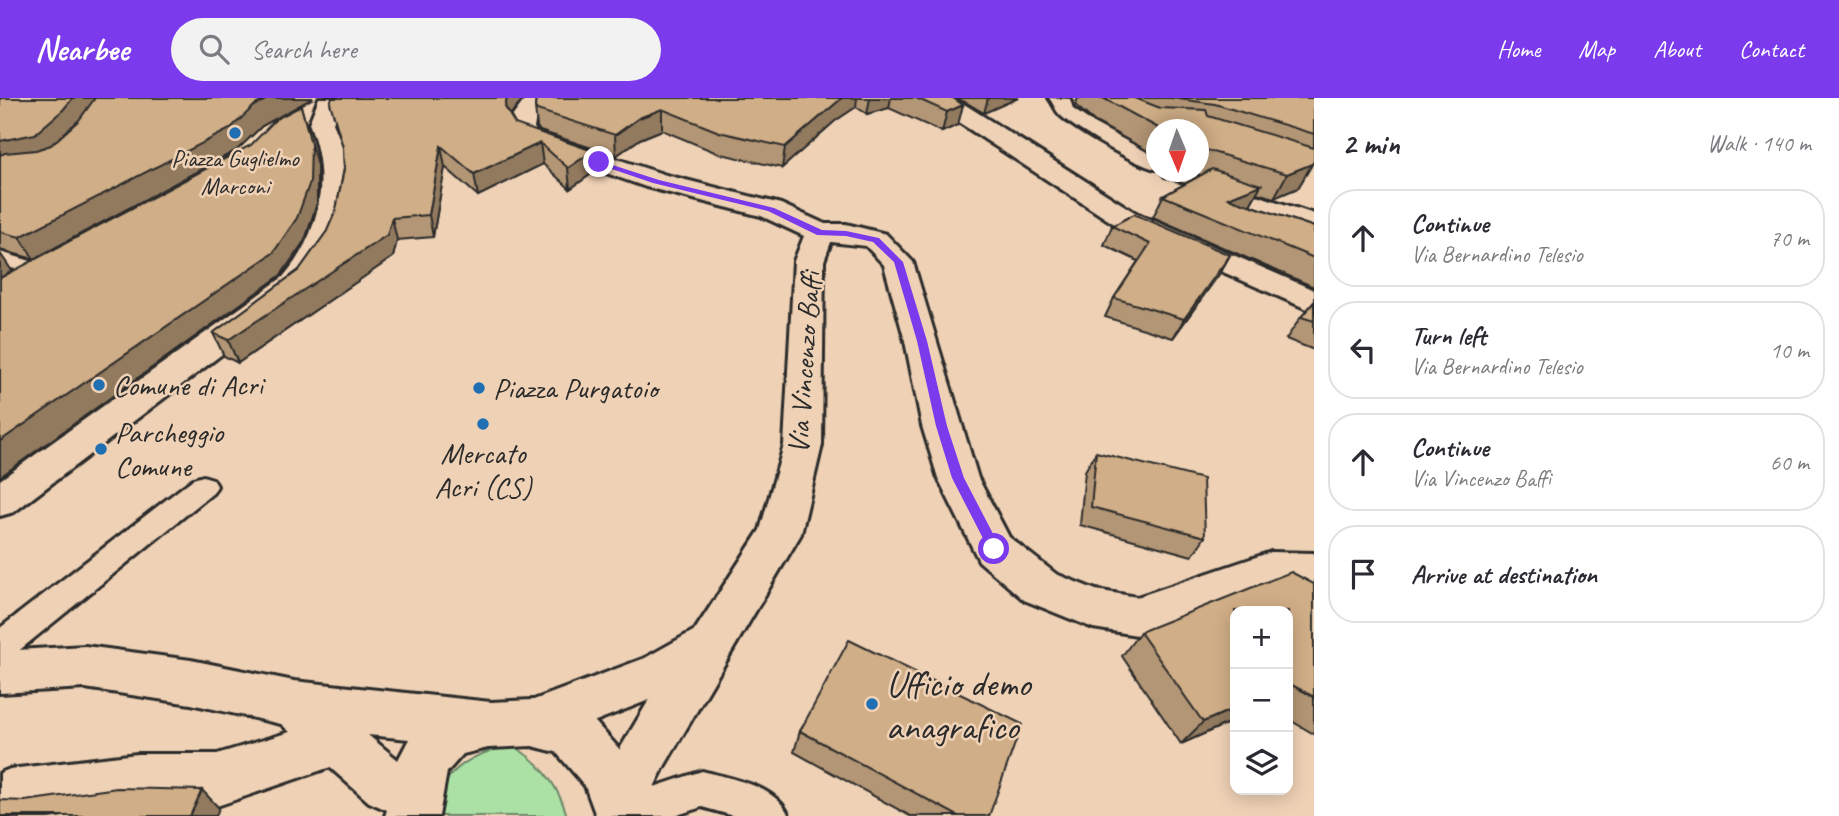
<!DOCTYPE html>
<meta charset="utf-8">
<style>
:root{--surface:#fff;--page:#f2f2f3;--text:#2b2b33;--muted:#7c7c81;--line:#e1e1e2;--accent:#7c3aed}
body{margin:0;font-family:Caveat,sans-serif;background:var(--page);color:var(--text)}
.controls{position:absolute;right:21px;bottom:21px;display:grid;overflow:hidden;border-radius:14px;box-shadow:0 4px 18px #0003}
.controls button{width:63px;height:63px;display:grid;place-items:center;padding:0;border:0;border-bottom:2px solid var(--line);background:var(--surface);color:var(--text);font:35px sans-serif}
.compass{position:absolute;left:1146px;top:21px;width:63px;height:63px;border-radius:50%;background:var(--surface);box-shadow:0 4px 18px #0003;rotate:178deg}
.stop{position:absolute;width:21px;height:21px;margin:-16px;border:5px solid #7c3aed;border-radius:50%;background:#fff}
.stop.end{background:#7c3aed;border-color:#fff;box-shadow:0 2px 7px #0008}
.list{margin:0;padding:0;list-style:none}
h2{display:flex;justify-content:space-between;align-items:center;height:91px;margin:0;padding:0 28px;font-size:30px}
h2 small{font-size:23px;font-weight:400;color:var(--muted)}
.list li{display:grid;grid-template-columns:46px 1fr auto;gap:21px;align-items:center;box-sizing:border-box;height:98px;margin:0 14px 14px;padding:0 14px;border:2px solid var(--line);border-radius:28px}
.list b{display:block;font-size:26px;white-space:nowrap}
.list p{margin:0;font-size:23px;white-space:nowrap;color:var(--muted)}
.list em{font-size:23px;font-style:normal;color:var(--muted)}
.icon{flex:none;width:38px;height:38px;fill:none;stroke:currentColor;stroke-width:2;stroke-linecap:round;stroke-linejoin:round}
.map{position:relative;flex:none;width:1314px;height:718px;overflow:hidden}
header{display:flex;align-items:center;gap:42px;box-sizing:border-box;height:98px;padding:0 35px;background:var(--accent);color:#fff}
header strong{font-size:33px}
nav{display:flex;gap:38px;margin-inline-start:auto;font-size:24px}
.search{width:490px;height:63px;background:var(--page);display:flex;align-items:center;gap:18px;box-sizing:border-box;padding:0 24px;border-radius:38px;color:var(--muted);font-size:26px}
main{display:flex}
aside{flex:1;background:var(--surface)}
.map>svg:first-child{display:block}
.green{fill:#abe1a4;stroke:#6b8668;stroke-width:2}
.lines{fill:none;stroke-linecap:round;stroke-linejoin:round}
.service-casing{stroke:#2b2b2b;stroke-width:6}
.minor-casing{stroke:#2b2b2b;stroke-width:6}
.secondary-casing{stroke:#2b2b2b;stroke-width:6}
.service{fill:#efd2b6;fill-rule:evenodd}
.minor{fill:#efd2b6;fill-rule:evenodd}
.secondary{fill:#efd2b6;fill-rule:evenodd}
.wall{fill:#b39674;stroke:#2b2b2b;stroke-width:2}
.shaded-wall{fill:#927a5e;stroke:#2b2b2b;stroke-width:2}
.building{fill:#d0ae87;stroke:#2b2b2b;stroke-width:2}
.route{fill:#7c3aed}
.poi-dot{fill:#1f6fb2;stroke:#efd2b6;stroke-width:2.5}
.labels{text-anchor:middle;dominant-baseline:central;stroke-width:5;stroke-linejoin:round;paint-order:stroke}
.far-poi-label{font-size:24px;fill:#2b2b2b;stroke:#efd2b6}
.street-label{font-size:30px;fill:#2b2b2b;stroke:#efd2b6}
.poi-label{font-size:30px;fill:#2b2b2b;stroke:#efd2b6;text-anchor:start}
.near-poi-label{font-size:37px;fill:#2b2b2b;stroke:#efd2b6;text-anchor:start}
</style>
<header>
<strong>Nearbee</strong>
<div class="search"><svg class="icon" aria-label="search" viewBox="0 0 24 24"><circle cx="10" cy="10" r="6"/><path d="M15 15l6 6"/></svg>Search here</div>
<nav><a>Home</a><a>Map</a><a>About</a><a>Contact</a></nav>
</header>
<main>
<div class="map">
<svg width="1314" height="718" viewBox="0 0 1314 718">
<rect width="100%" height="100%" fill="#efd2b6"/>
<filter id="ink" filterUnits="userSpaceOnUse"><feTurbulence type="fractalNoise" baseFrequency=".0143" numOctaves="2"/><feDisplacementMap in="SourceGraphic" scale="14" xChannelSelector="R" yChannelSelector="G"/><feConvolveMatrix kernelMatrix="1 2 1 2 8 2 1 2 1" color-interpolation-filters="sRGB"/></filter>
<g filter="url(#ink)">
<path class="green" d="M513,648C541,664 558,687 567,718H440C432,674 477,653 513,648Z"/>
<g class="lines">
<defs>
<g id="service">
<path d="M1049,0L1070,1L1073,11L1093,25L1156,59V71C1136,67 1076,32 1060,17C1055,12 1054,6 1049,0Z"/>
<path d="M1162,74H1188L1314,116V128L1165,78Z"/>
<path d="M0,154L48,168L51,172L41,178L0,167Z"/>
<path d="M203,378L213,381L217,388L213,395L11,559L0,563V530L193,381Z"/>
<path d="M702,673C732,681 776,687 789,718H734L702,709L674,718H604L609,704Z"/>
</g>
<g id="minor">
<path d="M319,0H337L340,4L333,25C361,87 348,141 305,193L14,414L0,418V382L283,179C321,135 331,79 309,25Z"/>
<path d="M526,0H550L536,19L534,30L538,35L666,77L781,106L825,126H846L886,136L913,164L978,380L1009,439L1056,476L1096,492L1137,499L1271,454L1314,455V491L1272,490L1137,537L1093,530L1024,502L979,463L938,380L922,328L905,243L884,167L866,148L831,144L824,163L822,347L801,436L665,667L654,689L648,718H596L611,666L649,602L532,648L515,641L507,625L515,609L645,560L695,532L760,432L784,347L794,163L804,138L761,118L646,89L520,45L510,30L512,19Z"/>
<path d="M906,0H944L964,6L1136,115L1314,192V214L1116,127L946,16L910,5Z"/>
<path d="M336,620L354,627L361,644L354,661L217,708L137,706L49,718H0V675L10,671L137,656H217Z"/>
</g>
<path id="secondary" d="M85,548L191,562L294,583L491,604L532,602L571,610L589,617L622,654L650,718H596L585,688L556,654L532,648L488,650L463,656L447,674L439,718H385L387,712L369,704L281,626L191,606L85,590L0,595V553ZM368,637L409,641L398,662Z"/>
</defs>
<use href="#service" class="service-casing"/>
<use href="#minor" class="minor-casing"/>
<use href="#secondary" class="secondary-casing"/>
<use href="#service" class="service"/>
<use href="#minor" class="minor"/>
<use href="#secondary" class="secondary"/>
</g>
<g class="wall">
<path d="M0,0H313L262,28L237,52L34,161L0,152Z"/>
<path d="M332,0H524L510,17L515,26L594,74L570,91L543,66L478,98L445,69L433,139L397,142L393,159L238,265L224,258L213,235L299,172L327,133L336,112L344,71L343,50Z"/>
<path d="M536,0H953L958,27L942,34L889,10L867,16L856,9L835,23L782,70L717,55L662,32L640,41L616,58L540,33L537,29L535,9Z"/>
<path d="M953,0H1018L984,15L965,4Z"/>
<path d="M1078,0H1314V63L1298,90L1274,100L1257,95L1250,107L1314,129V189L1153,119L1163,98L1200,77L1188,74H1199V32H1157V58L1094,23L1075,7Z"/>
<path d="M1112,128L1230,157L1220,175L1173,240L1105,219L1114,200L1138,163L1104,147Z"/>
<path d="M1314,204V252L1286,241L1301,219Z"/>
<path d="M1096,354L1205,439L1192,458L1080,427L1085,373Z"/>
<path d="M1314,486V636L1288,621V513H1235V622L1181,646L1122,558L1140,534Z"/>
<path d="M800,633L989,718H910L794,654Z"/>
</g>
<g class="shaded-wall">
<path d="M73,0H100L47,57L0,67V43Z"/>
<path d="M269,0H313L262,28L237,52L34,161L20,139Z"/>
<path d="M507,0H524L510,17L505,9Z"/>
<path d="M842,0H857L856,9L835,23L782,70L785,49Z"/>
<path d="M870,0H891L889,10L867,16Z"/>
<path d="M988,0H1018L984,15Z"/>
<path d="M963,7L958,27L942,34L947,14Z"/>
<path d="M301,8L317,67V105L305,142L281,177L0,379V343Z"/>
<path d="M662,11V32L640,41L616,58L615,37L639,20Z"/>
<path d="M540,45L543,66L478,98L474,76Z"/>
<path d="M441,48L445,69L433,139L429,117Z"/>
<path d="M593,53L594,74L570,91L568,70Z"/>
<path d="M1312,66L1298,90L1274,100L1287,76Z"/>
<path d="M1261,87L1249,109L1228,100Z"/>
<path d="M392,120L397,142L393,159L238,265L228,242Z"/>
<path d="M0,155L12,173L0,180Z"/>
<path d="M1230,157L1220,175L1173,240L1184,221Z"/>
<path d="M1235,610V622L1181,646L1203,624Z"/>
<path d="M202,692L219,710L216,718H190Z"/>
</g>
<g class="building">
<path d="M0,0H73L63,12L35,36L0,43Z"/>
<path d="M95,0H269L255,7L230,31L20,139L0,134V57L5,55L36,52L51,47L79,22Z"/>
<path d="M332,0H507L505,9L515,26L593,53L568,70L540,45L474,76L441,48L429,117L392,120L387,137L228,242L213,235L299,172L327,133L336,112L344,71L343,49L330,5Z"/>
<path d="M536,0H842L785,49L719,34L662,11L639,20L615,37L537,12L535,9Z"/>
<path d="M916,0H953L963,7L947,14Z"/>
<path d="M1103,0H1135L1160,10L1206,12L1208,18L1314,50V63L1312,66L1287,76L1199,50V32H1162Z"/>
<path d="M1171,0H1314V36L1215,6Z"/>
<path d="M301,8L311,46L310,84L297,120L273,155L0,343V180L251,47L276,21Z"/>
<path d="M1212,71L1261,87L1228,100L1314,129V160L1163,98Z"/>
<path d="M1134,116L1230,157L1184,221L1114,200L1150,146L1112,128Z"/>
<path d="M1314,204V223L1301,219Z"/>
<path d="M1096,354L1203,381L1205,439L1091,409Z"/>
<path d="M1291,474L1314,486V599L1290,586L1288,587V513H1235V610L1203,624L1140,534Z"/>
<path d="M849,542L1022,626L989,718H958L800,633Z"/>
<path d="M117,690L202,692L190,718H0V702L25,703Z"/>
</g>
</g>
<path class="route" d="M597,62L659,82L774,110L822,132L846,133L879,140L903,164L927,243L947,328L964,380L1001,451L999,454H990L952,380L936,328L917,243L894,164L873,144L846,138L817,137L768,113L653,85L597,66Z"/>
<g class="poi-dot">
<circle cx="235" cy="35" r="7"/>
<circle cx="99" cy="287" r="7"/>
<circle cx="479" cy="290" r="7"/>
<circle cx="483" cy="326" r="7"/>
<circle cx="101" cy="351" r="7"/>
<circle cx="872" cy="606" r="7"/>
</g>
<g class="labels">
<g class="far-poi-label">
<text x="235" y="60">Piazza Guglielmo<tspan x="235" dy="28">Marconi</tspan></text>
</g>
<g class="street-label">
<text transform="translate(804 265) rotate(-86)">Via Vincenzo Baffi</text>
</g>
<g class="poi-label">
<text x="113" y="287">Comune di Acri</text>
<text x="493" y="290">Piazza Purgatoio</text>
<text x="115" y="334">Parcheggio<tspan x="115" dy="34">Comune</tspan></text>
<text x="483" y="355" text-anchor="middle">Mercato<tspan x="483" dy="34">Acri (CS)</tspan></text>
</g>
<g class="near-poi-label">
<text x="886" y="585">Ufficio demo<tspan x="886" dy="43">anagrafico</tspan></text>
</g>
</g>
</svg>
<div class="controls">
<button>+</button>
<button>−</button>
<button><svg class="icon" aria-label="layers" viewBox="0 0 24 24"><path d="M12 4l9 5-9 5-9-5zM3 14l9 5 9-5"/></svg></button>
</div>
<svg class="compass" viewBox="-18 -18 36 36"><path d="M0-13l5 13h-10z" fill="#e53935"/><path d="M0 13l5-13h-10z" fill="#7c7c81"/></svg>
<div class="stop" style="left:994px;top:451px"></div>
<div class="stop end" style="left:599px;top:64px"></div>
</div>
<aside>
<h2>2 min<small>Walk · 140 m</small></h2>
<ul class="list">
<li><svg class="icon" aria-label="ahead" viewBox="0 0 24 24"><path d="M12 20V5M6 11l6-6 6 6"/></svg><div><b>Continue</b><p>Via Bernardino Telesio</p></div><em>70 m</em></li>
<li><svg class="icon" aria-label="left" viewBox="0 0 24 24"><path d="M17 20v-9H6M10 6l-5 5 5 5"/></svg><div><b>Turn left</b><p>Via Bernardino Telesio</p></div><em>10 m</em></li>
<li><svg class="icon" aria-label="ahead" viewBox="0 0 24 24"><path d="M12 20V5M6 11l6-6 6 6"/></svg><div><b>Continue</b><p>Via Vincenzo Baffi</p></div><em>60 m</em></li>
<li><svg class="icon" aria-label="arrive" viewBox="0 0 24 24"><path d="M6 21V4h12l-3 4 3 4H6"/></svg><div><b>Arrive at destination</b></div></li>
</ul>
</aside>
</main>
